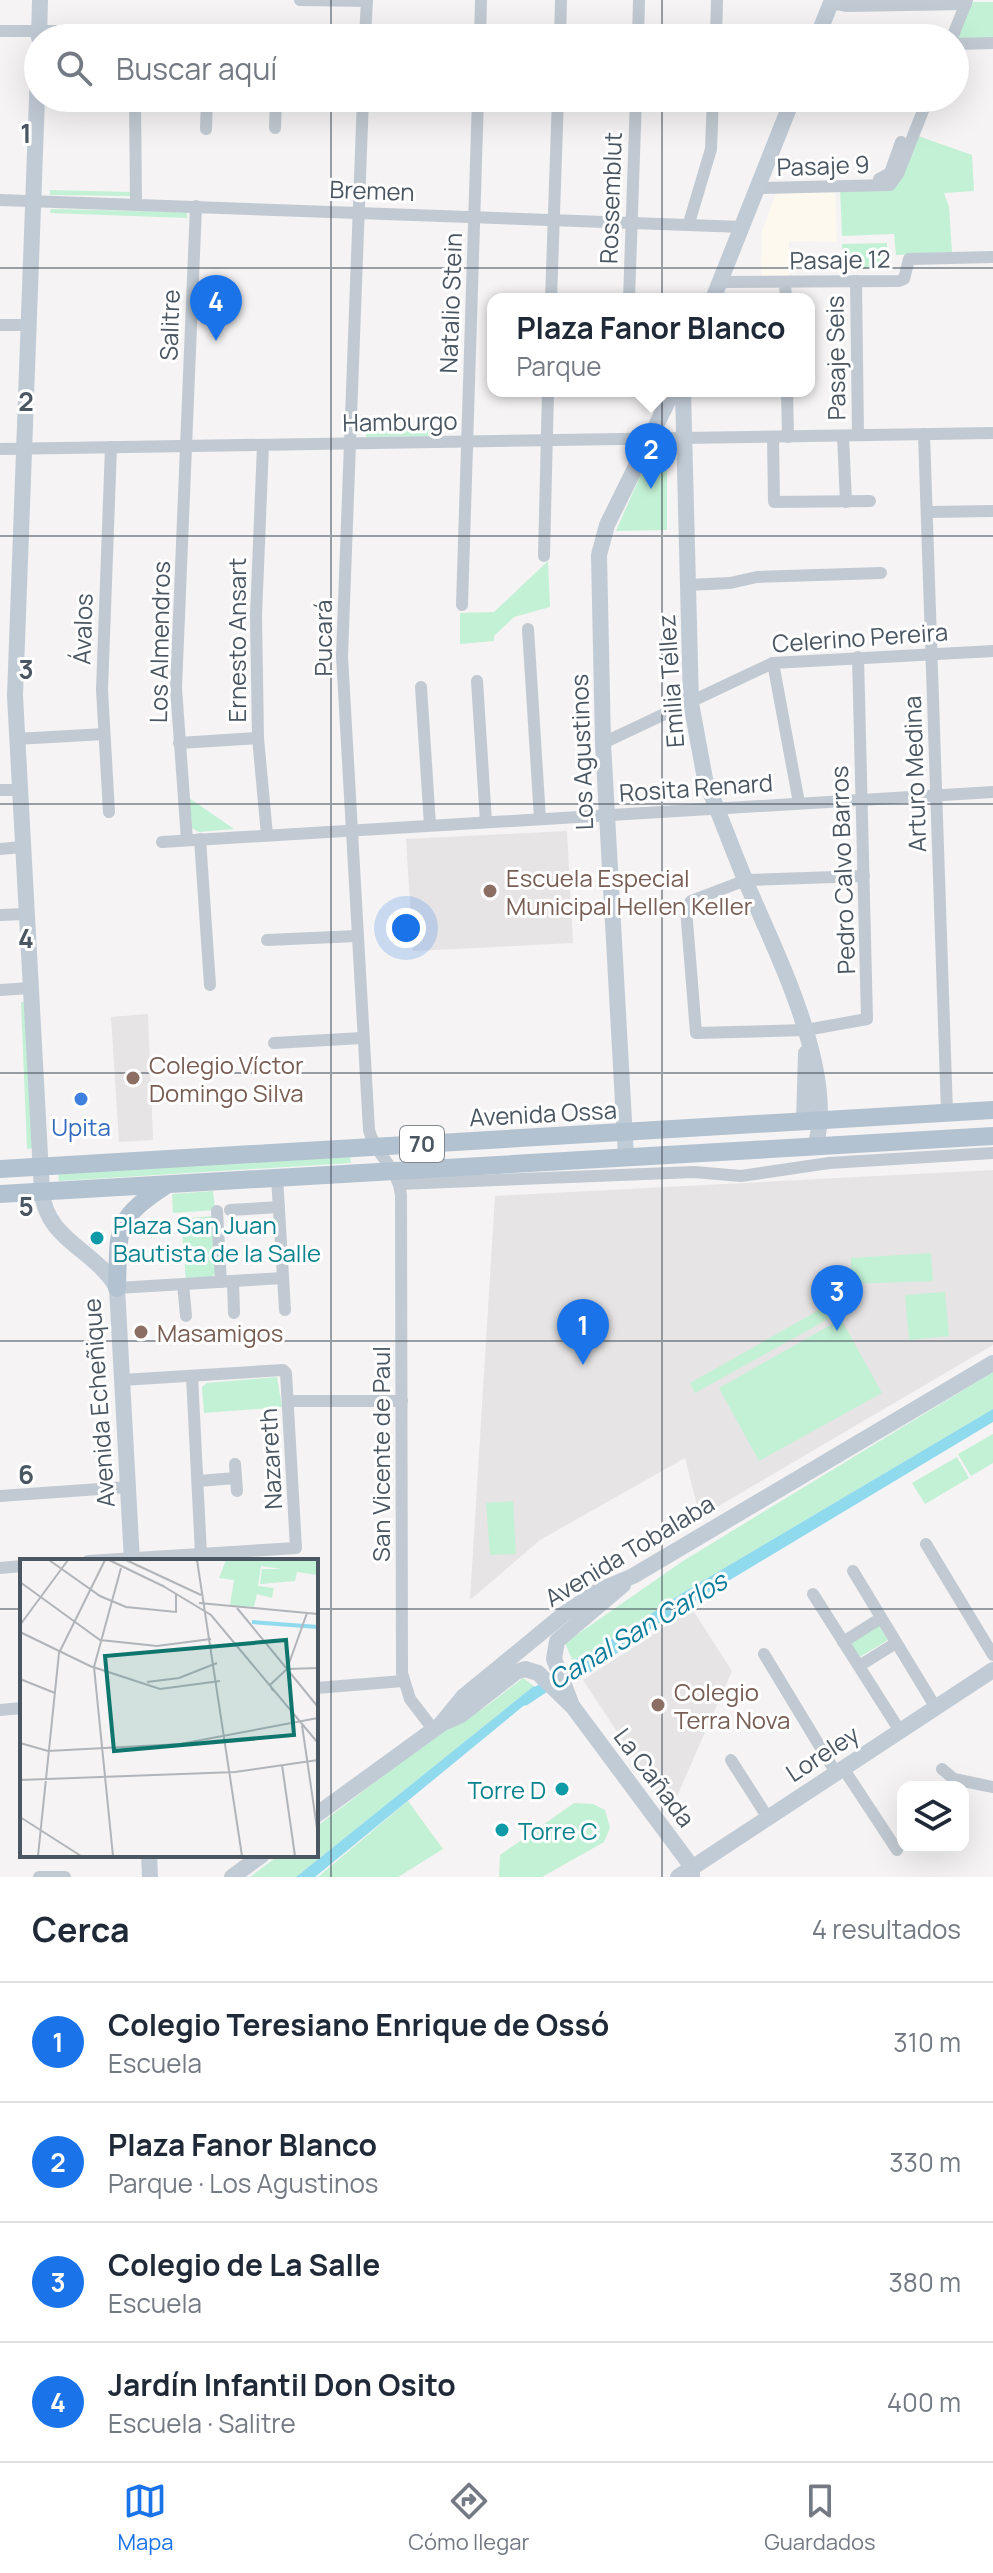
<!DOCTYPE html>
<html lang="es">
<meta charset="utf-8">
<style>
:root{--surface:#fff;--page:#f2f2f3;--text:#1f2937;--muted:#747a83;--line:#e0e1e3;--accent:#1a73e8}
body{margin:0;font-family:Manrope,sans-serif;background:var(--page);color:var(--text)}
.controls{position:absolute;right:24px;bottom:24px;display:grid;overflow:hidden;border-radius:16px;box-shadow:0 8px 32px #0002}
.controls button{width:72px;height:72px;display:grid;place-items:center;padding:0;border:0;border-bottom:2px solid var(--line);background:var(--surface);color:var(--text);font:40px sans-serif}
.you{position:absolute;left:406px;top:928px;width:28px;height:28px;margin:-20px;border:6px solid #fff;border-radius:50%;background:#1a73e8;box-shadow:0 0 0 12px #1a73e833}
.badge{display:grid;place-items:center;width:52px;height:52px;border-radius:50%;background:var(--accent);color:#fff;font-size:26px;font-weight:700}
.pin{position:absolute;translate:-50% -66px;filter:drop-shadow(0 2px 4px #0008)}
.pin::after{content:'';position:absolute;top:42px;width:28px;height:24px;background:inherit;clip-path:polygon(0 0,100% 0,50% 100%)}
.popup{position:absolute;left:487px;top:293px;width:328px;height:104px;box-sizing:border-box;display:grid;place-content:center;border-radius:16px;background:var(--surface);filter:drop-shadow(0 2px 6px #0005);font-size:26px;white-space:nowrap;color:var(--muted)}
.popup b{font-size:30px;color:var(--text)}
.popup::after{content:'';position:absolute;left:50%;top:100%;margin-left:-16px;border:16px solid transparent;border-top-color:var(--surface)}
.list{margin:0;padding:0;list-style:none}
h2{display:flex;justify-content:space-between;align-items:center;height:104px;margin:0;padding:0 32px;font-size:34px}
h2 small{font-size:26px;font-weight:400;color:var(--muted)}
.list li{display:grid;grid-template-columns:52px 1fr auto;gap:24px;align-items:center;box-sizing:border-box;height:120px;padding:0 32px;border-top:2px solid var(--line)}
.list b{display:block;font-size:30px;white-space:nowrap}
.list p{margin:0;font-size:26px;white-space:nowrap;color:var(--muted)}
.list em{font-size:26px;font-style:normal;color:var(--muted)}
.icon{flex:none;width:44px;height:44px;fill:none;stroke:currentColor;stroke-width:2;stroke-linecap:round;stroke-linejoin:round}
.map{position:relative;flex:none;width:993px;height:1877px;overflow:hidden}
.search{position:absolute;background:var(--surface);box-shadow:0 8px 32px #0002;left:24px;right:24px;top:24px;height:88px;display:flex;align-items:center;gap:20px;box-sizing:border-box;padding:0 28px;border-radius:44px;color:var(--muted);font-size:30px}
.sheet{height:584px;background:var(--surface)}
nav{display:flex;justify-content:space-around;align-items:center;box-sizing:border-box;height:112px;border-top:2px solid var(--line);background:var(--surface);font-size:22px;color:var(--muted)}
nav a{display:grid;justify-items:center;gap:4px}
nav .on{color:var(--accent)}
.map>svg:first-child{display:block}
.commercial{fill:#fdf9ef}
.education{fill:#e6e4e5}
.green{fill:#c3f1d5}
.water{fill:#90daee}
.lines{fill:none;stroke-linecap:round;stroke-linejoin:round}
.canal{stroke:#90daee;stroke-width:11}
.street{stroke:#c1cad2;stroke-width:12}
.secondary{stroke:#c1cbd6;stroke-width:16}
.primary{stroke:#b3c2d1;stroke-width:18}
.grid{fill:none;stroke:#4a5661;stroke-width:2;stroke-opacity:0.55}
.education-dot{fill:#8d6e63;stroke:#fff;stroke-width:3}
.shop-dot{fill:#3f7fe0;stroke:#fff;stroke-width:3}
.culture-dot{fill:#0f9aa8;stroke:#fff;stroke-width:3}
.labels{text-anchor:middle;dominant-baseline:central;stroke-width:6;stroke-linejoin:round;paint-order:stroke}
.shield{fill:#fff;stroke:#808990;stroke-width:2}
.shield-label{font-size:22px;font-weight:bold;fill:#4a5661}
.street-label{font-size:24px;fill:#4a5661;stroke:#fff}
.education-label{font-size:24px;fill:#785e54;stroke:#fff;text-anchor:start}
.shop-label{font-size:24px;fill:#366cbe;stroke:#fff}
.culture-label{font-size:24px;fill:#0d838f;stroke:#fff;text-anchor:start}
.water-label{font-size:26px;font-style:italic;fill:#0c7c9b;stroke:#fff}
.inset-river{fill:none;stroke:#90daee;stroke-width:4}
.inset-road{fill:none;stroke:#b1b4b9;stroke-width:2}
.view{fill:#0f766e;fill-opacity:0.15;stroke:#0f766e;stroke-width:4}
.inset-edge{fill:none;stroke:#4a5661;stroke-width:4}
.grid-label{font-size:26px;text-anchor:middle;font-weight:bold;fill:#4a5661;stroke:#fff;stroke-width:6;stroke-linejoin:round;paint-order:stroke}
</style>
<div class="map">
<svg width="993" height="1877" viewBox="0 0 993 1877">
<rect width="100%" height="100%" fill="#f5f3f3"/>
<path class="commercial" d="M835,190L837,242L789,241V279L761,278L762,231L777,191Z"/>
<g class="education">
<path d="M567,831L573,943L413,951L406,839Z"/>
<path d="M148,1014L153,1140L119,1142L111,1017Z"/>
<path d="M993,1170V1345L700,1517L685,1458L540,1540L470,1600L495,1196Z"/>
<path d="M692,1609L732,1671L670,1812L583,1680Z"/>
</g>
<g class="green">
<path d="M970,2H993V39L955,40Z"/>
<path d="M915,135L972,155L974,191L944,193L949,207L952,252L896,255L894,234L842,236L840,188L897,185Z"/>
<path d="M50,190L130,192V196L50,195Z"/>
<path d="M51,209L187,212V218L50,213Z"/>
<path d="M887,243V268L842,269V244Z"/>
<path d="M430,429V436L366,437V431Z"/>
<path d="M654,445H667V530L616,531Z"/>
<path d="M548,561L550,607L514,617L494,636V641L460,644V613L494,612Z"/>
<path d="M189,798L234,829L199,832L192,828Z"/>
<path d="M21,1002H25L34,1148L27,1149Z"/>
<path d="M350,1155L351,1163L59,1181L58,1173Z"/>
<path d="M213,1191L215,1210L173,1213L172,1194Z"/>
<path d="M212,1216L217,1271L211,1278L186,1281L181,1219Z"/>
<path d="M931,1253L933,1281L851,1284V1258Z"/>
<path d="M945,1292L949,1336L909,1340L905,1295Z"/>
<path d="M842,1297L848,1308L695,1393L690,1383Z"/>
<path d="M841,1319L882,1393L759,1461L719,1388Z"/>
<path d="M993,1372V1409L684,1592L574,1664L565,1643L683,1561Z"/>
<path d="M277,1377L282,1407L204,1413L202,1387L207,1383Z"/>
<path d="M993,1434V1463L971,1476L958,1454Z"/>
<path d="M957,1457L969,1478L925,1504L912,1483Z"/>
<path d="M513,1501L516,1554L490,1555L486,1503Z"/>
<path d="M879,1625L888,1640L858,1658L849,1643Z"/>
<path d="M523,1678L534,1686L296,1877H250L279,1855H316V1827L433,1738L484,1708Z"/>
<path d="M408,1801L443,1849L398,1877H318Z"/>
<path d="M574,1803L593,1804L605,1810L610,1828L604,1842L542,1877H499L500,1855Z"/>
</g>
<g class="water">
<path d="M993,1409V1422L665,1619L582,1678L574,1664L684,1592Z"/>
<path d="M534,1686L538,1694L315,1877H296Z"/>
</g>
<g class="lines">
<path class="canal" d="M525,1700L588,1658"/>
<g class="street">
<path d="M300,0L367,1"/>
<path d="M831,3L847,6L966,4"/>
<path d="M0,31H95L119,38"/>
<path d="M365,38L367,0"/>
<path d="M480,38L481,0"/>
<path d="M560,38L561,0"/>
<path d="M638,38L639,0"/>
<path d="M716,38L717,0"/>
<path d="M952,38L967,0"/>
<path d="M955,44L993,43"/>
<path d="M135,98L136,204"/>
<path d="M363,98L342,656L369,1130C375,1155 398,1167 401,1195L402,1673L410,1699L433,1729"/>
<path d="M275,128L276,98"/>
<path d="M206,129L207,98"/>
<path d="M879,179L890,173L901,142"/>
<path d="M757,188L890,185L898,174L928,98"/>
<path d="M0,200L743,227"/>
<path d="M689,223L711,149L713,98"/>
<path d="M856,281L858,435"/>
<path d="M720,282L899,281L904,279L909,259L993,257"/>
<path d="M785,282L786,299"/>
<path d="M551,299L558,98"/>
<path d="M629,299L636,98"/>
<path d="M0,325H27"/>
<path d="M787,391L788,437"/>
<path d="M924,434L947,1113"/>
<path d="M843,436L846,502"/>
<path d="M773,437L774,502L870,501"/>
<path d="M263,445L256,616L258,738L267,835"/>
<path d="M0,449L993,433"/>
<path d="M928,512L993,511"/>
<path d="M544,556L548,391"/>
<path d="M687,585L730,583L757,577L881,573"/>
<path d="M462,605L478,98"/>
<path d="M528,629L540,819"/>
<path d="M858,657L867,1019L806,1030L696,1033L686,909L691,901L746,880L864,876"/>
<path d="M773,663L799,803"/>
<path d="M477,681L486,822"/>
<path d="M421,687L430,825"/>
<path d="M16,739L104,734"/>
<path d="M179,743L258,738"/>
<path d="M603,743L773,663L993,651"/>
<path d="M0,790H19"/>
<path d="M109,812L102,690L111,447"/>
<path d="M200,839L210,985"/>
<path d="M187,840L176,688L196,206"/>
<path d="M162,842L993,792"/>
<path d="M0,849L22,847"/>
<path d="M0,915L26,914"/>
<path d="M267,940L357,936"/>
<path d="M0,990L30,988"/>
<path d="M274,1043L362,1038"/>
<path d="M277,1177L285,1310"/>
<path d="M399,1184L694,1172L741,1176L829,1163L993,1153"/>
<path d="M230,1210L279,1207"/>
<path d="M217,1211L221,1282"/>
<path d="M233,1281L234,1313"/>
<path d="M183,1284L186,1316"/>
<path d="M117,1288L283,1278"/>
<path d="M192,1376L201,1554"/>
<path d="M289,1401H402"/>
<path d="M235,1464L237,1491"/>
<path d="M198,1481L236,1478"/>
<path d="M0,1496L128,1487"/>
<path d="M926,1544L993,1655"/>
<path d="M88,1561L296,1548L286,1373L283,1370L122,1380"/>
<path d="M0,1568L22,1566"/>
<path d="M853,1571L936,1708"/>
<path d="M813,1594L900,1731"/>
<path d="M843,1642L881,1618"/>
<path d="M764,1654L836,1773"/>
<path d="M859,1666L896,1643"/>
<path d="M316,1688L403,1681"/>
<path d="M0,1710L22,1708"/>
<path d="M731,1760L768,1818"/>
<path d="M843,1768L897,1850"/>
<path d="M942,1769L954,1779L993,1787"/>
<path d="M39,1877H65"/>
</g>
<g class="secondary">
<path d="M39,38L40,0"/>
<path d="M817,38L832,0"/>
<path d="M38,71L15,696L42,1192C46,1240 96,1250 117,1288L132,1561"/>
<path d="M713,299L793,98"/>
<path d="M683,391L691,703L705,779C719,813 732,848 746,882C775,951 838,1073 815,1147"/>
<path d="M804,1122L806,1053"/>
<path d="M626,1157L603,743L599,555L607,525L673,391"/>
<path d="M571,1703L554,1659L557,1641L623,1585"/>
<path d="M441,1724L461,1715L516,1672L525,1669L538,1673L573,1707L692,1867V1876"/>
<path d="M316,1815L440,1725L463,1697L564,1614L600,1590L633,1576L993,1363"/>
<path d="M149,1855L150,1877"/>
<path d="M232,1877L262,1855"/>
<path d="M678,1877L993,1670"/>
</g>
<g class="primary">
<path d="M0,1169L993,1110"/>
<path d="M0,1194L993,1136"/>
<path d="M117,1288C119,1229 113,1220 165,1186"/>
</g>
</g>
<path class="grid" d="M331,0V38M662,0V38M331,98V1877M662,98V1877M0,268H993M0,536H993M0,804H993M0,1073H993M0,1341H993M0,1609H22M316,1609H993"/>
<g class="education-dot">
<circle cx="490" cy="891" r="8"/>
<circle cx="133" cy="1078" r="8"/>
<circle cx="141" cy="1332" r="8"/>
<circle cx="658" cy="1705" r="8"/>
</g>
<circle class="shop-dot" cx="81" cy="1099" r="8"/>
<g class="culture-dot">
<circle cx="97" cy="1238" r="8"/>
<circle cx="562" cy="1789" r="8"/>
<circle cx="502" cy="1830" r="8"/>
</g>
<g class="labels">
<rect class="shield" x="400" y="1126" width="44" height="36" rx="6"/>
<g class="shield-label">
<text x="422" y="1144">70</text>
</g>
<g class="street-label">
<text transform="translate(823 165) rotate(-2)">Pasaje 9</text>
<text transform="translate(372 190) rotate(2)">Bremen</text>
<text transform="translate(610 198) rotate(-88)">Rossemblut</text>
<text transform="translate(840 259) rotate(-1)">Pasaje 12</text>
<text transform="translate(450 303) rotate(-88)">Natalio Stein</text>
<text transform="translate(169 325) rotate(-88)">Salitre</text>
<text transform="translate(835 358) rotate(-91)">Pasaje Seis</text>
<text transform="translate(400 421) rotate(-1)">Hamburgo</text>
<text transform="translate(82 629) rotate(-88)">Ávalos</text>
<text transform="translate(860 637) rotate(-4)">Celerino Pereira</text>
<text transform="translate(322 638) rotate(-90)">Pucará</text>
<text transform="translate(236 640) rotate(-90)">Ernesto Ansart</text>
<text transform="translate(159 642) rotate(-89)">Los Almendros</text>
<text transform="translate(670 681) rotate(-94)">Emilia Téllez</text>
<text transform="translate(581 752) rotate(-92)">Los Agustinos</text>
<text transform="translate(914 774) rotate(-92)">Arturo Medina</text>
<text transform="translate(696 787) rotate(-4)">Rosita Renard</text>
<text transform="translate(842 870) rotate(-92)">Pedro Calvo Barros</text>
<text transform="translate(543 1113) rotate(-3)">Avenida Ossa</text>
<text transform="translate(98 1403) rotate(-94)">Avenida Echeñique</text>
<text transform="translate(380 1454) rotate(-90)">San Vicente de Paul</text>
<text transform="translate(270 1459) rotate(-93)">Nazareth</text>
<text transform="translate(629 1550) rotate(-31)">Avenida Tobalaba</text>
<text transform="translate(822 1753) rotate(-33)">Loreley</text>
<text transform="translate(655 1777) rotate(53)">La Cañada</text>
</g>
<g class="education-label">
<text x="506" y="877">Escuela Especial<tspan x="506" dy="28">Municipal Hellen Keller</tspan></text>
<text x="149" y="1064">Colegio Víctor<tspan x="149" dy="28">Domingo Silva</tspan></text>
<text x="157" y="1332">Masamigos</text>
<text x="674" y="1691">Colegio<tspan x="674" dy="28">Terra Nova</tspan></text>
</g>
<g class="shop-label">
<text x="81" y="1126">Upita</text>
</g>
<g class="culture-label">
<text x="113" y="1224">Plaza San Juan<tspan x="113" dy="28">Bautista de la Salle</tspan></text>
<text x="546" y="1789" text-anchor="end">Torre D</text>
<text x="518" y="1830">Torre C</text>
</g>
<g class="water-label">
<text transform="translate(637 1630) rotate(-31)">Canal San Carlos</text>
</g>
</g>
<g transform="translate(20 1559)">
<rect width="298" height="298" fill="#f5f3f3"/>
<path d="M206,1H298V16L277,13L275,22L240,25L242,10H262L241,7L238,27L254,29L252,39L237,35L234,48L210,46L214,21L199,19Z" fill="#c3f1d5"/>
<path class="inset-river" d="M232,63L298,68"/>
<path class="inset-road" d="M29,1L80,37L106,48L156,53V34M89,1L145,28M106,1L181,36M177,1L222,297M0,23L80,81L137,87L191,80M143,27L191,56L298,184M179,44L298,55M217,49L267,110L250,126L253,132M0,66L48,1M0,73L70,107L140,130L200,122M267,110L287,54M267,110L298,148M267,110L298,109M0,120L35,134M127,123L159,119L197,104M282,166L298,276M0,184L28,192L160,185L298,159M262,206L275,297M0,221L215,213L298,201M0,258L61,297M18,297L39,94L85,1M92,297H136M93,297L74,108L101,9"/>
<path class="view" d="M266,81L274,176L94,192L85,97Z"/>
<rect width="298" height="298" class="inset-edge"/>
</g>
<g class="grid-label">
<text x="26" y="143">1</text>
<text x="26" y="411">2</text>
<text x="26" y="679">3</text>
<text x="26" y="948">4</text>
<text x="26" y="1216">5</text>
<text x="26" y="1484">6</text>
</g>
</svg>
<div class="controls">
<button><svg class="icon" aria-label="layers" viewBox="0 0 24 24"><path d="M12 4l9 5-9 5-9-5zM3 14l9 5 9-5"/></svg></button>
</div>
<div class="you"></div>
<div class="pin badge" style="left:583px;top:1365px">1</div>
<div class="pin badge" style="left:651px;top:489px">2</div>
<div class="popup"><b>Plaza Fanor Blanco</b>Parque</div>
<div class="pin badge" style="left:837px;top:1331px">3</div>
<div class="pin badge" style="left:216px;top:341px">4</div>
<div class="search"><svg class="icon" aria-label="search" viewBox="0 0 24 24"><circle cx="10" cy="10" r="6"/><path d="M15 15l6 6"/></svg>Buscar aquí</div>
</div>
<section class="sheet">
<h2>Cerca<small>4 resultados</small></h2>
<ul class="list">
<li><span class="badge">1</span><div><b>Colegio Teresiano Enrique de Ossó</b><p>Escuela</p></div><em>310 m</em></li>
<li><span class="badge">2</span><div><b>Plaza Fanor Blanco</b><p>Parque · Los Agustinos</p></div><em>330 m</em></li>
<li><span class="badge">3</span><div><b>Colegio de La Salle</b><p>Escuela</p></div><em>380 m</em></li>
<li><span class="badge">4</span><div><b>Jardín Infantil Don Osito</b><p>Escuela · Salitre</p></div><em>400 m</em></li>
</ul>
</section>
<nav>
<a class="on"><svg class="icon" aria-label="map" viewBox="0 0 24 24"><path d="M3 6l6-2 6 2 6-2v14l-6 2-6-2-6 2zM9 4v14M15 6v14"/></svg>Mapa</a>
<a><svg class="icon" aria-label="directions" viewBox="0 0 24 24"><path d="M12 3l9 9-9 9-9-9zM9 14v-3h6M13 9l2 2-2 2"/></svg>Cómo llegar</a>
<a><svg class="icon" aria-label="saved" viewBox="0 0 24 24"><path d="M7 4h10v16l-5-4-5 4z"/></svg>Guardados</a>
</nav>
